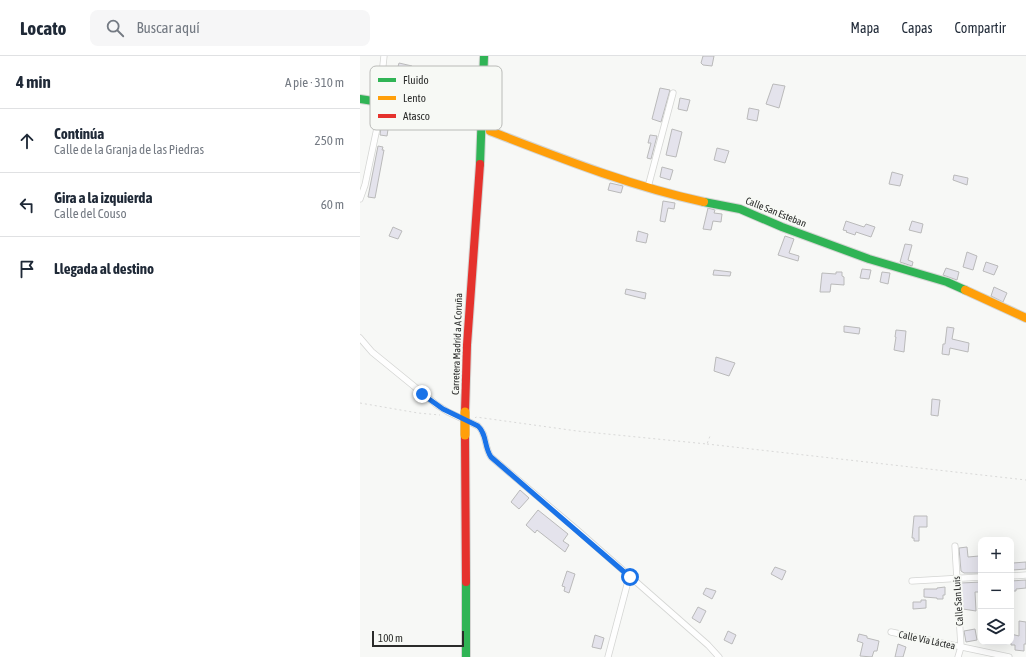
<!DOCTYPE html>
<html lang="es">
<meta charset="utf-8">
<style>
:root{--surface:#fff;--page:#f6f6f7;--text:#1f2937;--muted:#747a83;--line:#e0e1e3}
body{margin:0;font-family:"Asap Condensed",sans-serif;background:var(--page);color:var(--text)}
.controls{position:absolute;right:12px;bottom:12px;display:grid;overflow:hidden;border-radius:8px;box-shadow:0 4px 16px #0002}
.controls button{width:36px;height:36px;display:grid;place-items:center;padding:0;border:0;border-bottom:1px solid var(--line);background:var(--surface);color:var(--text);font:20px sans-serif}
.scale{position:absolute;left:12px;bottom:10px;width:92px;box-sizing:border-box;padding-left:4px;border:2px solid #2a2b2a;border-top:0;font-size:11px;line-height:14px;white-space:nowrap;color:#2a2b2a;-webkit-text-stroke:3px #f7f9f5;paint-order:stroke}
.stop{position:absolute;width:12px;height:12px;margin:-9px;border:3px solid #1a73e8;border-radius:50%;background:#fff}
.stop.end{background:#1a73e8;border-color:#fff;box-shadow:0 1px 4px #0008}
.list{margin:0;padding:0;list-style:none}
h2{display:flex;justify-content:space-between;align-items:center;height:52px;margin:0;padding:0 16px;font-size:17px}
h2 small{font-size:13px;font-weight:400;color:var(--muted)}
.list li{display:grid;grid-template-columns:26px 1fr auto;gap:12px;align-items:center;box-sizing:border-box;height:64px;padding:0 16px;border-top:1px solid var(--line)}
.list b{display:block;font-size:15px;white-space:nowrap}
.list p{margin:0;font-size:13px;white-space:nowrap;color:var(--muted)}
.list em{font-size:13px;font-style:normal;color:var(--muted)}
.icon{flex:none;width:22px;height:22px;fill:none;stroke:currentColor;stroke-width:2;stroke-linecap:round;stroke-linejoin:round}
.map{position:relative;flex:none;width:666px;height:601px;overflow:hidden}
header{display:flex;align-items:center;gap:24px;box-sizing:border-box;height:56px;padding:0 20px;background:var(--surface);border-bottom:1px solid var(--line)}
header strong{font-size:19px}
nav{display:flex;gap:22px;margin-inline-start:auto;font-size:14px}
.search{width:280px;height:36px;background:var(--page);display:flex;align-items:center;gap:10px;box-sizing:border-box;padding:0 14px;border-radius:8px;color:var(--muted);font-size:15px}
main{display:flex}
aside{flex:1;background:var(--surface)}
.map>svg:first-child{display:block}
.building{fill:#e4e3ec;stroke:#bababa}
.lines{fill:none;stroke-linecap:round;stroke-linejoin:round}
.street-casing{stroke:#d4d5d3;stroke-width:7}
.fast-casing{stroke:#d4d5d3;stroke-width:10}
.slow-casing{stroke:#d4d5d3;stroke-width:10}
.jam-casing{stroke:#d4d5d3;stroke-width:10}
.path{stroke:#d9d9d8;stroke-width:1;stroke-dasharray:2 3;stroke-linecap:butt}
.street{stroke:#fefefe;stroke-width:5.5}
.fast{stroke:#30b455;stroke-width:8}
.slow{stroke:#ff9f0a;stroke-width:8}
.jam{stroke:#e5322d;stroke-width:8}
.slow-bridge-casing{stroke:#d1d2d1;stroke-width:10;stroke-linecap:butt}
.slow-bridge{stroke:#ff9f0a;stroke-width:9}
.route{stroke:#1a73e8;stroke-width:5}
.labels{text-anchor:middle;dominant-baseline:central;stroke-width:4;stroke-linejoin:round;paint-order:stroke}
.street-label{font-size:10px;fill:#2a2b2a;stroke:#f7f9f5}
.key{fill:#f7f9f5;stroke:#babbb8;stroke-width:1}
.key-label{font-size:11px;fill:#2a2b2a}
</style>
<header>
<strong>Locato</strong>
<div class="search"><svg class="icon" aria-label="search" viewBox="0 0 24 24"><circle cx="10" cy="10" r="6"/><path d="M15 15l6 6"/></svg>Buscar aquí</div>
<nav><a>Mapa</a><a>Capas</a><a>Compartir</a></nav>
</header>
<main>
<aside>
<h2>4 min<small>A pie · 310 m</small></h2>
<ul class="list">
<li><svg class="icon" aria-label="ahead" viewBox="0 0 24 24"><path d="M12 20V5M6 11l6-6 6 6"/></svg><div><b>Continúa</b><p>Calle de la Granja de las Piedras</p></div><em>250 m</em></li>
<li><svg class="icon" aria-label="left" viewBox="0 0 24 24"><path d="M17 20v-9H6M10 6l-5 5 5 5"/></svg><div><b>Gira a la izquierda</b><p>Calle del Couso</p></div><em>60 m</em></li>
<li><svg class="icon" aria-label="arrive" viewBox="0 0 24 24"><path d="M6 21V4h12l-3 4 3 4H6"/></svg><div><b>Llegada al destino</b></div></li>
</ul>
</aside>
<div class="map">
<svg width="666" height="601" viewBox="0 0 666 601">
<rect width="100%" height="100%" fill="#f7f8f6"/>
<g class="building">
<path d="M343,0H354L352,10L343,9L341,7Z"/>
<path d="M39,7L52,10L49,21L36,18Z"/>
<path d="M413,28L425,30L419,52L406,48Z"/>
<path d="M300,32L310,34L301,66L292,63Z"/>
<path d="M320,42L330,44L327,55L318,53Z"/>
<path d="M389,52L399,54L397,65L387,63Z"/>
<path d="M23,55L28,56V60H30L27,80L20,79Z"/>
<path d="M312,73L322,76L316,101L306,99Z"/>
<path d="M290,79L297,80L291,103L287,102L291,87H288Z"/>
<path d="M18,90L23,91L22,94H24L15,142L8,141Z"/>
<path d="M357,92L369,95L365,107L354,104Z"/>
<path d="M302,111L313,114L310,124L300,121Z"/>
<path d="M532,116L543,119L540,130L529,128Z"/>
<path d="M594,119L608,122L607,129L593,124Z"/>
<path d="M250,127L263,130L261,137L248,134Z"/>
<path d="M303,145L315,147L314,153L308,152L305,166L300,165Z"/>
<path d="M348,152L355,154L354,157L362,158L361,166L353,165L351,174L343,173Z"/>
<path d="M486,165L504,171L506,168L515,171L511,181L496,176L495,179L486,176L487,175L483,174Z"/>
<path d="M552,165L563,168L561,177L549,174Z"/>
<path d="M33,171L42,175L38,183L29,180Z"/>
<path d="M278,175L288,178L286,187L276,185Z"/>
<path d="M425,180L434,183L429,197L439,200L438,205L418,199Z"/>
<path d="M545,188L552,189L548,204L553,206L552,210L540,206Z"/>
<path d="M607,196L617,200L613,214L603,211Z"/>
<path d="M626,206L638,210L634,219L623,215Z"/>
<path d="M586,212L599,216L597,224L583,219Z"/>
<path d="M502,213L511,214L509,223L500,222Z"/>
<path d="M354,214L371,216L370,220L353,219Z"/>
<path d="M476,216H482V220L484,221V229L471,228L470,236H460L462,217L476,218Z"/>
<path d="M522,216L530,217L528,228L520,226Z"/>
<path d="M634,231L647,237L643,246L631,240Z"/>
<path d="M266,233L286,237L285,243L265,238Z"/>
<path d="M484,270L500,272L499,278L484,276Z"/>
<path d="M587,271L594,272L592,283L609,287L608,296L590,292L589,299L582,298L583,288H585Z"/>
<path d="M536,274L546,275L544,296L534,294L536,281H535Z"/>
<path d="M356,301L375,307L369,320L354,315Z"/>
<path d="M572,343L580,344L578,360L571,359Z"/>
<path d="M160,434L169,442L159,453L151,446Z"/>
<path d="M178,454L208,478L203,485L209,489L205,496L177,474L175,477L166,469Z"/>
<path d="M554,460H567V471H559V485H554V482H552Z"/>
<path d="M607,491L608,501L619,500L621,517H604L601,515L599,492Z"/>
<path d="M666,506V513L653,514V507Z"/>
<path d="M415,511L426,515L422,524L411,518Z"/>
<path d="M207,515L215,518L209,537L204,535L205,531L202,530Z"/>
<path d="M666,524V532L656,533V535H651V525Z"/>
<path d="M621,526V536H615L616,555L603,553L601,527Z"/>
<path d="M585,531V539H583V543H577V542L564,541V533H577V532Z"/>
<path d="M346,532L356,535L352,543L343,538Z"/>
<path d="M561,544H566V552L553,553V546H561Z"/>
<path d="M338,551L346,555L340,567L332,562Z"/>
<path d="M659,565L666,566V588H664V595L655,594V589H651V578L659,580Z"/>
<path d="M615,573L617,584L606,586L604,575Z"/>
<path d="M368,575L376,579L372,588L364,584Z"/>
<path d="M499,578L507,580V582L519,585L517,595H514L512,601L500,600L503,587L497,585Z"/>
<path d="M235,579L244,582L241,593L232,591Z"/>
<path d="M538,588L546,591L543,601H535Z"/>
</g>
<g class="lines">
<defs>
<g id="street">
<path d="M288,131L313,37"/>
<path d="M0,143L5,129L17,72L19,46L24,0"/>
<path d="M0,282L12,296L77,349L88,356L118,370C127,378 124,391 131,401L216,473L348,589L359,601"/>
<path d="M595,490L601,591L598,601"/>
<path d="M651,520L666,519"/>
<path d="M552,525L621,521"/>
<path d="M531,576L649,601"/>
<path d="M248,601L267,529L271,521"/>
</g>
<g id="fast">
<path d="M0,43L58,52L113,68"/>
<path d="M120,108L124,0"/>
<path d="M344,146L380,153L422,171L509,203L587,226L605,234"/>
<path d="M106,526V601"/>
</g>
<g id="slow">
<path d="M130,75C200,102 270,130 344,146"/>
<path d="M605,234L666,262"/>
</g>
<g id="jam">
<path d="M105,356L107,289L120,108"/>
<path d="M105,379L106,526"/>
</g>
</defs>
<use href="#street" class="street-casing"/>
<use href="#fast" class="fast-casing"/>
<use href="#slow" class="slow-casing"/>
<use href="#jam" class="jam-casing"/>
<g class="path">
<path d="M0,347L58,357L80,359"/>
<path d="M115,362L116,361L217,375L347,388L350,380"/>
<path d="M347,388L666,424"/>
</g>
<use href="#street" class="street"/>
<use href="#fast" class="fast"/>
<use href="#slow" class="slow"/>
<use href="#jam" class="jam"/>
<defs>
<path id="slow-bridge" d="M105,356V379"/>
</defs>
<use href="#slow-bridge" class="slow-bridge-casing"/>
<use href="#slow-bridge" class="slow-bridge"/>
</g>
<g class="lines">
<path class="route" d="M62,338L83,353L118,370C127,378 124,391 131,401L270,521"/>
</g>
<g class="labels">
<g class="street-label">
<text transform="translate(416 156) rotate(22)">Calle San Esteban</text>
<text transform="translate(97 288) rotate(-88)">Carretera Madrid a A Coruña</text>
<text transform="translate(598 545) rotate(-94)">Calle San Luis</text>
<text transform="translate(567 584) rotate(12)">Calle Vía Láctea</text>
</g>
</g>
<rect x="10" y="10" width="132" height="64" rx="6" class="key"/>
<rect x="18" y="22" width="18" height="4" fill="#30b455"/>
<rect x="18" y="40" width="18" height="4" fill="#ff9f0a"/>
<rect x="18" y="58" width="18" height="4" fill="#e5322d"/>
<g class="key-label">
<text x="43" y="28">Fluido</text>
<text x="43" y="46">Lento</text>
<text x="43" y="64">Atasco</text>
</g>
</svg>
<div class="controls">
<button>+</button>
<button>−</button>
<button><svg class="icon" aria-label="layers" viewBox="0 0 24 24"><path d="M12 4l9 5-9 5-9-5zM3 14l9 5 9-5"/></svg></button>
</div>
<div class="scale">100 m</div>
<div class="stop" style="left:270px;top:521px"></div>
<div class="stop end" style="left:62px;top:338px"></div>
</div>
</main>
